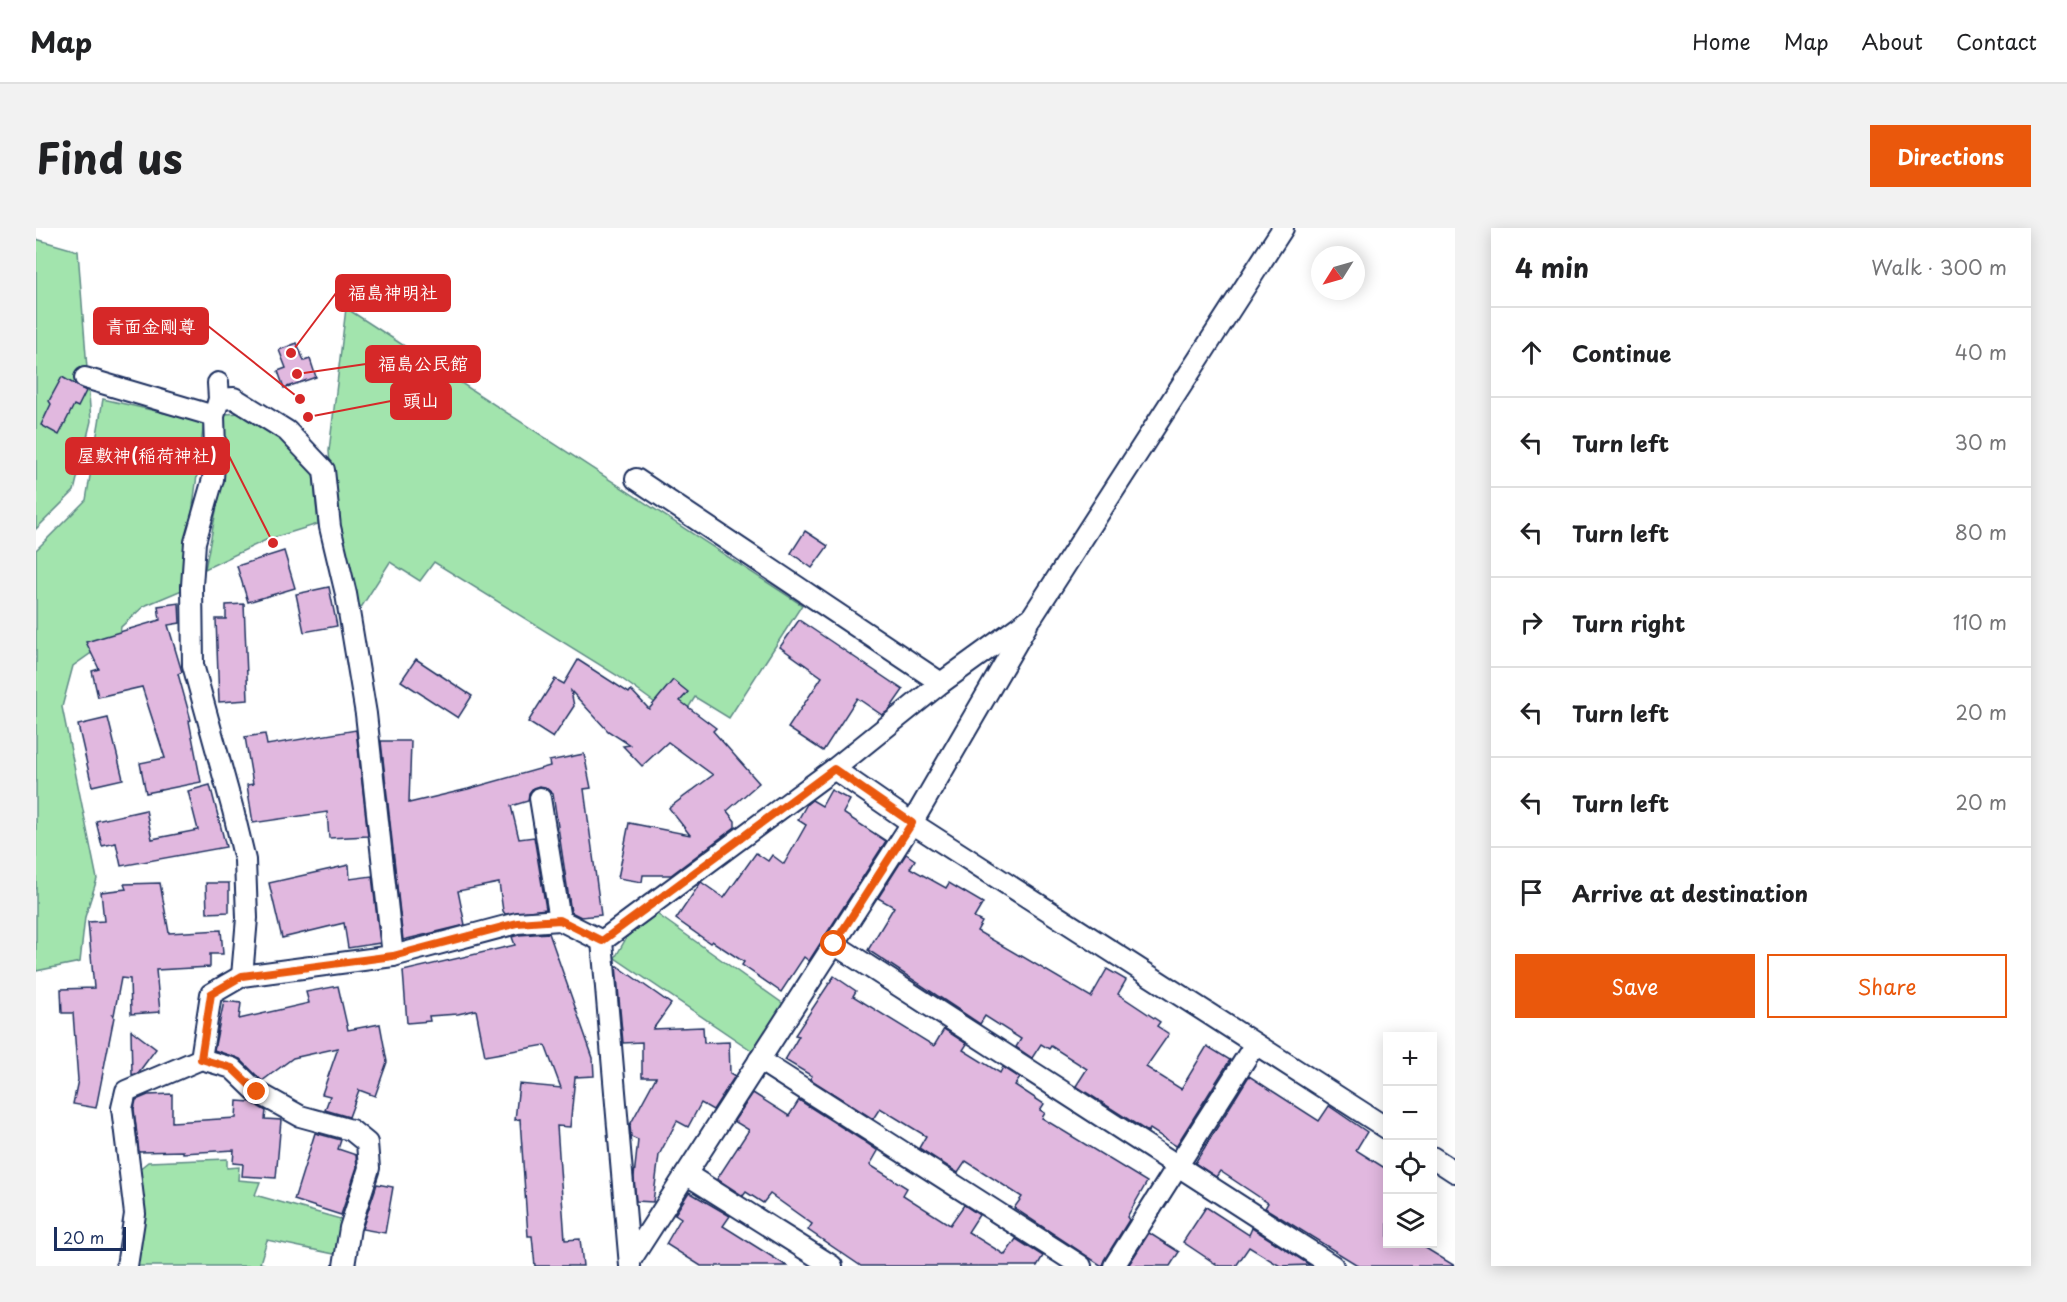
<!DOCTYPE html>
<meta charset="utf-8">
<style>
:root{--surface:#fff;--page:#f2f2f2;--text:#202124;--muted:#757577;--line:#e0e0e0;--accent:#ea580c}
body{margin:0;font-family:"Playpen Sans","Klee One",sans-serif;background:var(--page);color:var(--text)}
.controls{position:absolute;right:18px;bottom:18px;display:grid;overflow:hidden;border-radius:0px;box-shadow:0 3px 15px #0003}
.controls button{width:54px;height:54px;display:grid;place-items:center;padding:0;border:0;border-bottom:2px solid var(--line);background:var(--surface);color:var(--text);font:30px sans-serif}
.compass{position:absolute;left:1275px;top:18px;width:54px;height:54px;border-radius:50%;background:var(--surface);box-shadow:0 3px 15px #0003;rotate:233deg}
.scale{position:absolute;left:18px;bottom:15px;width:72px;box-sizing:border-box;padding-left:6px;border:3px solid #1b2f5e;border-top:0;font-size:16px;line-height:21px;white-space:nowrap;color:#1b2f5e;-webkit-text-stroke:4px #fff;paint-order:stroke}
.stop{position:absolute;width:18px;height:18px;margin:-14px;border:4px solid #ea580c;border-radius:50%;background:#fff}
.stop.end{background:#ea580c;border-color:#fff;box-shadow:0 2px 6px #0008}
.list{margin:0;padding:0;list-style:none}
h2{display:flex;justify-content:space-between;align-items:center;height:78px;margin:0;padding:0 24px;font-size:26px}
h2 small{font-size:20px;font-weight:400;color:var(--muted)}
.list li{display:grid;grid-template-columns:39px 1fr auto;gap:18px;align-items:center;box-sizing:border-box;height:90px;padding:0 24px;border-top:2px solid var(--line)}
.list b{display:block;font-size:22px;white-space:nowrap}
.list em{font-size:20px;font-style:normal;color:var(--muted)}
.actions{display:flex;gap:12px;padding:18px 24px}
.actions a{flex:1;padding:14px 0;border:2px solid var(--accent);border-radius:0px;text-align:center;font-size:21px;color:var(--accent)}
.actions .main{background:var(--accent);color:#fff}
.icon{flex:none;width:33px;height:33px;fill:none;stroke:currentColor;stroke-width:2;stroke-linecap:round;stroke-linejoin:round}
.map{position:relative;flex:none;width:1419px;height:1038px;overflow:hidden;border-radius:0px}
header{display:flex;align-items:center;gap:36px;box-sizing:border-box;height:84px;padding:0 30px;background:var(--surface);border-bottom:2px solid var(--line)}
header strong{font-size:28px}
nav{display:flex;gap:33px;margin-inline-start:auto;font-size:21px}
.intro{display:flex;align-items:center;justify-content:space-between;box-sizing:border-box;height:144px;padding:0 36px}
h1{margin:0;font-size:42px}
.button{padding:15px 27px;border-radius:0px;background:var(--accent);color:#fff;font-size:21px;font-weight:700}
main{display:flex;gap:36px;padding:0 36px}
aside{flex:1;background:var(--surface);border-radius:0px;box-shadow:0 3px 15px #0003}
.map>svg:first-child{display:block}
.green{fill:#a2e4ad;stroke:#5e8a86;stroke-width:1.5}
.building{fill:#e1b8df;stroke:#1b2f5e;stroke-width:1.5}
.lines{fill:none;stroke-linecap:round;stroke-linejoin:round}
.street-casing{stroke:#1b2f5e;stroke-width:24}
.street{stroke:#fff;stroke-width:20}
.route{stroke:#ea580c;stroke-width:8}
.leader{fill:none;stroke:#d62828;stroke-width:2}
.callout-dot{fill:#d62828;stroke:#fff;stroke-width:2}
.callout{fill:#d62828;stroke:#d62828;stroke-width:2}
.callout-label{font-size:18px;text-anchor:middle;font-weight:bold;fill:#fff}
</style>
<header>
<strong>Map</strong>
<nav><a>Home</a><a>Map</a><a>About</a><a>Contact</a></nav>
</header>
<div class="intro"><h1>Find us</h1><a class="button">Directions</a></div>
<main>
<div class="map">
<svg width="1419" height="1038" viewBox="0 0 1419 1038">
<rect width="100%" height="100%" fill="#fff"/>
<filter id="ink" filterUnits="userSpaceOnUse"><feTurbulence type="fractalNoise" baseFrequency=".0167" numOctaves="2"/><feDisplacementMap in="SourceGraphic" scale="12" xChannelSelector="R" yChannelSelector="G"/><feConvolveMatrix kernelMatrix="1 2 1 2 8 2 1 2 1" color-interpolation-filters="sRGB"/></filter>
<g filter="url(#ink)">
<g class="green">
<path d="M0,11L42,23L55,193L38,263L0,301Z"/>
<path d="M310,80L766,377L693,490L659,469L644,493L582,448L398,334L384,353L354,334L321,386L299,301L293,223Z"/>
<path d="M67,171L168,194L146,362L108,378L85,399L82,417L54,426L37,438L26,479L61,651L49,689L44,734L0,743V322L50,272Z"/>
<path d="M205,185L261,223L277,244L282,296L230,312L169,341L188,241L189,186Z"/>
<path d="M621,686L749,777L718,824L579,730L592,707Z"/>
<path d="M191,931V940L203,939L202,952L224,954L219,967L308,992L303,1027L231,1012L224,1035L233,1038H98L102,942L112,934Z"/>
</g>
<g class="building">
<path d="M261,115L268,133L274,131L280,149L248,160L242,143L250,140L243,122Z"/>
<path d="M26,149L50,163L42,179L38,177L23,207L5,197L15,176L13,173Z"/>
<path d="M769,303L792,318L776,340L755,325Z"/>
<path d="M248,323L259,360L212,374L201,338Z"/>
<path d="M293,359L301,398L268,404L260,366Z"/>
<path d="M143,375L144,395L132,397L146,444L142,446L155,492L153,493L165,554L110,565L104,535L129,530L106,459L62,469L56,443L63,441L50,414L124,392L122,378Z"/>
<path d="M208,376L212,472L183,474L180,391H190V377Z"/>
<path d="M763,392L867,462L853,482L846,487L821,470L787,523L752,500L786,449L744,419Z"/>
<path d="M380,431L436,468L422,490L365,453Z"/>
<path d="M542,432L593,465L595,462L613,481L637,452L652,464L644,473L680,500L677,503L723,555L691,583L699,593V599L635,647H607L606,654L582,650L593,595L654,607L633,580L677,547L632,514L606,538L587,518L594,517L572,503L535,463L538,478L517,510L492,494L519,451L528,456Z"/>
<path d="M72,490L87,551L56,558L42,497Z"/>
<path d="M320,502L332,608L293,610L291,584L217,595L211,557L217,556L209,509L229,506L231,517Z"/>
<path d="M345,513H375L373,575L432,561L514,538L513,533L548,526L555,560L548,561L565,687L545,689L535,684L517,566L509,559L503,558L497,560L493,565L492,573L475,578L483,611L498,609L510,681L469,686L467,683L463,655L422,663L429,697L367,712Z"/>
<path d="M174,557L190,619L85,638L80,615L66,618L60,593L110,582L116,611L162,602L152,563Z"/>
<path d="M795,562L814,572L807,585L850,613L773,733L768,729L745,764L706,737L708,734L676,713L674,715L640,691L665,654L688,670L720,625L732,633L736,627L748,636L770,597L762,592L771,576L776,572L786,578Z"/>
<path d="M870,626L879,632L874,640L910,660L913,655L947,675L938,690L946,694L941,703L984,728V727L1055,769L1071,741L1090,752L1082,766L1124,794L1121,798L1133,806L1110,839L1145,861L1171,818L1194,832L1140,918L1114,901L1112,904L1040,858L1051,841L1015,818L1013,821L1005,816L996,830L980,819L985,811L949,788L944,796L832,722L858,679L842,670Z"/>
<path d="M313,637L314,651L336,648L344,715L312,720L308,695L246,710L233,655Z"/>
<path d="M124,655L133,705L185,702L187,726H174V739L120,742L124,784L95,786L94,751L85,750L78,787H76L78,789L60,880L37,876L42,852L37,785H26L25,761L58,760L52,694L68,693L65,664L90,661L88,656Z"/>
<path d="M170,655H193V684L171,685Z"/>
<path d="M513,705L557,830L558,848L539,849L534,899L521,898L529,1012L544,1011L547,1038H499L496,1008H492L484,891L479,892L483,856L525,860L509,817L449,828L440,782L422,786L393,788L394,793L371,795L367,743L479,717L476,709L483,707Z"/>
<path d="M580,737L635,776L617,801L667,799L668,815L693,814L694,845L699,848L677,882L665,875L652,899L641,893L623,927L617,974L600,973L598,949L602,912L595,909L594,897L620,849H606V814L587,815Z"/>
<path d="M798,748L820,763L817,768L898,818L908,801L931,816L927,822L964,845L967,839L984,850L979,857L1008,876L1004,882L1009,885L1006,890L1111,954L1091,989L1093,992L1068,1032L1066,1038L978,980L986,969L930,933L922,945L883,920L890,908L880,902L844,880L837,891L774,851L776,848L749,832L763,808L759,807Z"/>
<path d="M302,758L312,802L344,796L351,834L339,868L323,862L313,889L289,882L294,868L286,866L302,820L257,830L226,853L204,831L178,822L188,773L205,775L203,791L273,775L270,764Z"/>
<path d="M95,802L120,821L102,845L96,847Z"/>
<path d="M1213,848L1283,893L1293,878L1331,904L1320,922L1352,942V1016H1383L1419,1038H1323L1229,980L1232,975L1184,943L1180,949L1159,935Z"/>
<path d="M717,865L753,888L763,872L826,912L842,923L834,937L871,960L867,967L914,997L928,977L943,987L932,1004L969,1027L980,1011L1007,1028L1001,1038H825L772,1002L776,996L734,966L727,975L710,964L707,968L681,951L713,902L698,893Z"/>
<path d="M136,866V894L200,890L201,873L215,874L230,883L229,891L245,892L240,950L206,948L207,936L197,935L198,922L147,925V923L103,924L98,881L100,872L112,867Z"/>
<path d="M279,905L305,912L302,921L320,927L321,939L305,987L258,972Z"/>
<path d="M341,956L357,959L349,1005L326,1001Z"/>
<path d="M653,964L694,988L687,998L751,1038H665L630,1016L645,990L639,986Z"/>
<path d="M1170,979L1213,1007L1216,1000L1274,1037L1244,1038L1213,1019L1200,1038H1183L1147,1014Z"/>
<path d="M1113,1005L1143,1024L1134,1038H1092Z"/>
</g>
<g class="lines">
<defs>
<g id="street">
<path d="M49,150L178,188"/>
<path d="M182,155L183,171L178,188L179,221L177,251L159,314L156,358L157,437L197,582L209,632L211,690L206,748"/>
<path d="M183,171L198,170L251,203L288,242L294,299L310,366L330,486L357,728"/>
<path d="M600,251L905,455"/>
<path d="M798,541L876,595L1352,901"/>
<path d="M504,570L524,692"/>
<path d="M798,716L1297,1038"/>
<path d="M165,831L196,840L221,864L264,888L315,902L331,915L333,940L314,1000L308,1038"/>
<path d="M723,832L1045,1038"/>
<path d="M1396,929L1419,944"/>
<path d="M650,946L796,1038"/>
<path d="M594,1033L876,595L991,397"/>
<path d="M91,1038L99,986L86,880L90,863L165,831L175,766L206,748L357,728L481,695L524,692L566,713"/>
<path d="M594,1038L566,713L798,541L905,455L996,389L1247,0"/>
<path d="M1078,1038L1219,816"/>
</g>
</defs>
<use href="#street" class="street-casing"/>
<use href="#street" class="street"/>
</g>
</g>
<g class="lines" filter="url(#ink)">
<path class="route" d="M221,864L196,840L165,831L175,766L206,748L357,728L481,695L524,692L566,713L798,541L876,595L798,716"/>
</g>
<path class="leader" d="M255 125L300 65M264 171L172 98M261 146L330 136M272 189L355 173M237 315L193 228"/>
<g class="callout-dot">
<circle cx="255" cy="125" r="6"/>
<circle cx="264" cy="171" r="6"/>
<circle cx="261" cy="146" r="6"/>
<circle cx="272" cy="189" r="6"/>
<circle cx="237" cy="315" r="6"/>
</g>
<g class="callout">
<rect x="300" y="47" width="114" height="36" rx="6"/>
<rect x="58" y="80" width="114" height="36" rx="6"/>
<rect x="330" y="118" width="114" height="36" rx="6"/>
<rect x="355" y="155" width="60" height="36" rx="6"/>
<rect x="30" y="210" width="163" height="36" rx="6"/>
</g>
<g class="callout-label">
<text x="357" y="71">福島神明社</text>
<text x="115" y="105">青面金剛尊</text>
<text x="387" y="142">福島公民館</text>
<text x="385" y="179">頭山</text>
<text x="111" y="234">屋敷神(稲荷神社)</text>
</g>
</svg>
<div class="controls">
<button>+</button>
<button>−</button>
<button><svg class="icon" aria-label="locate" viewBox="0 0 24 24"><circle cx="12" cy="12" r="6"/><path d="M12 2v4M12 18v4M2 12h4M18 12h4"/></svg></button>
<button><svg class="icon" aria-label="layers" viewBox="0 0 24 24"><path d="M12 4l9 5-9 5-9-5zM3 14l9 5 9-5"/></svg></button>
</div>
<svg class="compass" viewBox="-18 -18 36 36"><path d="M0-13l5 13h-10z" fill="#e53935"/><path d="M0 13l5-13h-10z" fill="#757577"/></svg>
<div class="scale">20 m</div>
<div class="stop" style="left:798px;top:716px"></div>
<div class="stop end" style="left:221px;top:864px"></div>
</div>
<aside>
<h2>4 min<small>Walk · 300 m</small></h2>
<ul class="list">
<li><svg class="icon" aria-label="ahead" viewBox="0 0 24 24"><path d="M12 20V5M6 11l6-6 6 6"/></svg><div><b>Continue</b></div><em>40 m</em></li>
<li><svg class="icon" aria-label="left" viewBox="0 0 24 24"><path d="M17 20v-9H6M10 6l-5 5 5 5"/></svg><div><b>Turn left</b></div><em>30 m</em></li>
<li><svg class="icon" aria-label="left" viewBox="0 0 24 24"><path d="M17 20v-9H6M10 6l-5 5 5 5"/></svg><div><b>Turn left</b></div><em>80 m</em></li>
<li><svg class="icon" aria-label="right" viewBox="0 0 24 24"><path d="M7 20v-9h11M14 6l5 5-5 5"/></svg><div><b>Turn right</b></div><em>110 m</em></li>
<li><svg class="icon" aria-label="left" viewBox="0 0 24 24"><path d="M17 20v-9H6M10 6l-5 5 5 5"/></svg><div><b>Turn left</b></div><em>20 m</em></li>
<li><svg class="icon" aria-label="left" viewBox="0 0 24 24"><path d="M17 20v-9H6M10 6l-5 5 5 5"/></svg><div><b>Turn left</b></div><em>20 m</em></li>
<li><svg class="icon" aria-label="arrive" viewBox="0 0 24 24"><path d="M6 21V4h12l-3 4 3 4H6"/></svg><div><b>Arrive at destination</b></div></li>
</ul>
<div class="actions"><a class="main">Save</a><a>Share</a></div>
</aside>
</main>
